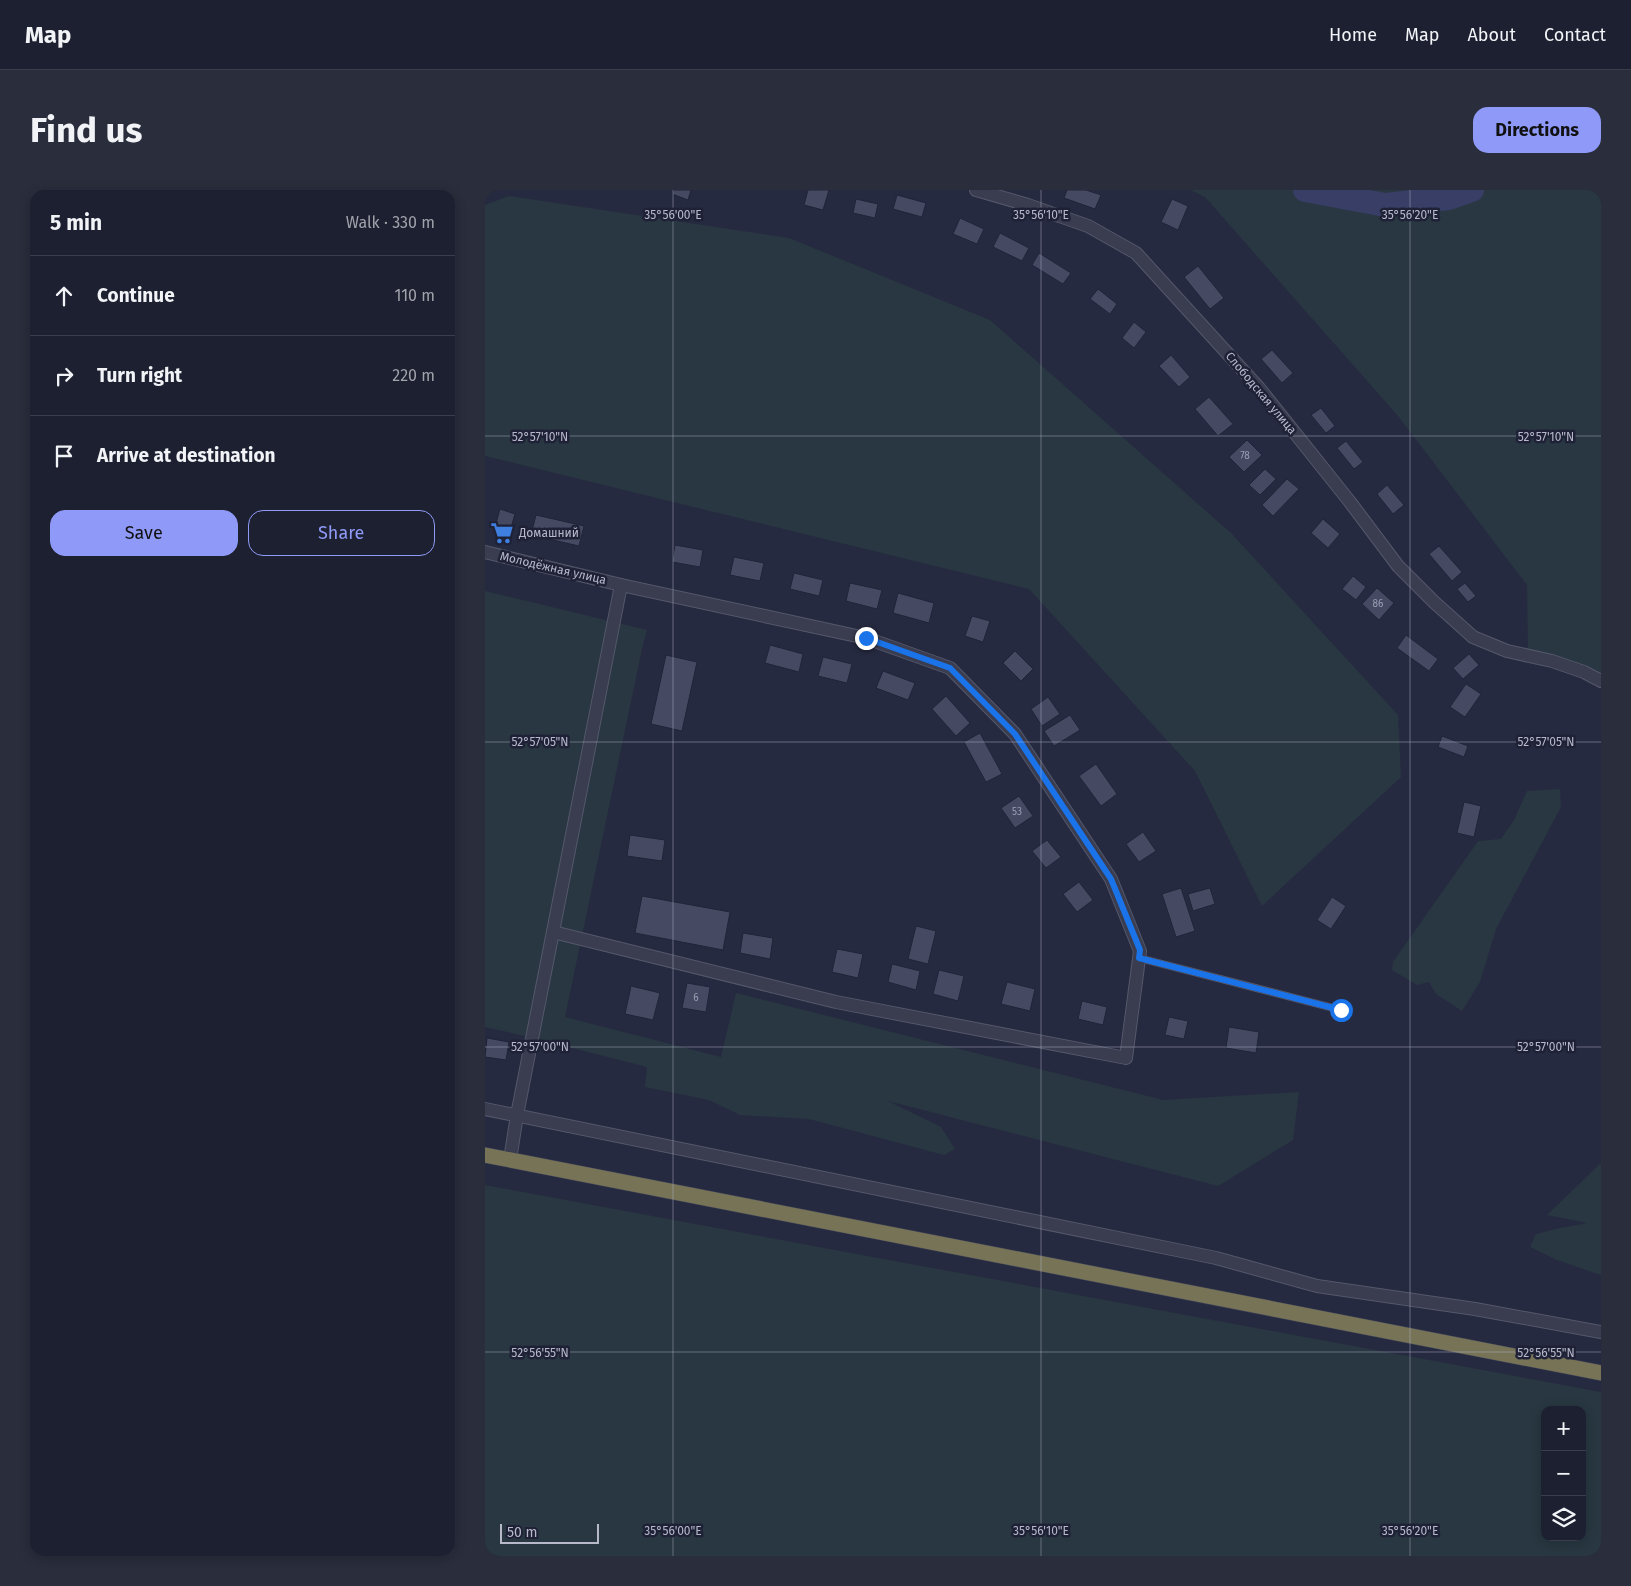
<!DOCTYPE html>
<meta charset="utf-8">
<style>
:root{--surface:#1c2030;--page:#292d3c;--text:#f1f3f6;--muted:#a0a3ab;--line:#3a3e4c;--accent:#8f9af8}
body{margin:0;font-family:"Fira Sans",sans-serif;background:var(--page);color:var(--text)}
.controls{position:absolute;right:15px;bottom:15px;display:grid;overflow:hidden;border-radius:10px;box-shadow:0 2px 12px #0003}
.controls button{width:45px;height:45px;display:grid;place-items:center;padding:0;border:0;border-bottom:1px solid var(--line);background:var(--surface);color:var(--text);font:25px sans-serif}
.scale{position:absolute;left:15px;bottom:12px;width:99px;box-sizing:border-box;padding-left:5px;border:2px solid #b7b9cb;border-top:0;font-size:14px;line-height:18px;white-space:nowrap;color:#b7b9cb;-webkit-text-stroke:4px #1f2236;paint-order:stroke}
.stop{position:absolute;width:15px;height:15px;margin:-11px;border:4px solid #1a73e8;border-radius:50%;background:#fff}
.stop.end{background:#1a73e8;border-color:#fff;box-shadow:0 1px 5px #0008}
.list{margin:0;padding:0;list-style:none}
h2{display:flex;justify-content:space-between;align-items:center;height:65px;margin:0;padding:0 20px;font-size:21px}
h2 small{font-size:16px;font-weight:400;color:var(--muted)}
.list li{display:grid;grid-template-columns:32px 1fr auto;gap:15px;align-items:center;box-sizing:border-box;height:80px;padding:0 20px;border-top:1px solid var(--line)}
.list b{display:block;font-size:19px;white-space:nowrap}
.list em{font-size:16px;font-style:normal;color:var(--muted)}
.actions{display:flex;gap:10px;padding:15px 20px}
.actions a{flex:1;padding:11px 0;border:1px solid var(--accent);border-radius:15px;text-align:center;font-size:18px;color:var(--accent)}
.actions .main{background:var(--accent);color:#111}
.icon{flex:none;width:28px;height:28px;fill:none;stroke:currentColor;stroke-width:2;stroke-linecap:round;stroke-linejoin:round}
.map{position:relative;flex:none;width:1116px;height:1366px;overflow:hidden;border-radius:15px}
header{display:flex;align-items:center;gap:30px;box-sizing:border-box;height:70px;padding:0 25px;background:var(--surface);border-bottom:1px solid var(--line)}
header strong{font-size:24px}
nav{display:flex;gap:28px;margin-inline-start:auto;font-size:18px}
.intro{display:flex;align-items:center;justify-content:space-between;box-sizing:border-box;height:120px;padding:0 30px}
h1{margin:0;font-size:35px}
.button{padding:12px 22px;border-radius:15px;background:var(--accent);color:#111;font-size:18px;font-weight:700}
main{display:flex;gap:30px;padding:0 30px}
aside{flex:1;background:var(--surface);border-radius:15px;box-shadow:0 2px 12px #0003}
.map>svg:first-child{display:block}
.green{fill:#283741;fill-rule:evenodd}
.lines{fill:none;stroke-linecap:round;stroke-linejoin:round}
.river{stroke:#383e65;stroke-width:24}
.building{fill:#454962;stroke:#212438}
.lane-casing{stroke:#55586b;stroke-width:8}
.street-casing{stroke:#55586b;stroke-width:14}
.highway-casing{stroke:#424558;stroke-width:16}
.lane{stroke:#3a3d50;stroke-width:6}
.street{stroke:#3a3d50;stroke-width:12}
.highway{stroke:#767357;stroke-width:15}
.route{stroke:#1a73e8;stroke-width:6}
.ticks{fill:none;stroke:#b7b9cb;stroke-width:1;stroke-opacity:0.45}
.labels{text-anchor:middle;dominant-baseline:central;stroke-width:5;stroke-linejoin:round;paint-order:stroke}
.number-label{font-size:10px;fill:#9a9db1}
.street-label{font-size:12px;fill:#b7b9cb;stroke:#1f2236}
.poi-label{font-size:12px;fill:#b7b9cb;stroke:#1f2236;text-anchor:start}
.ticks-label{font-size:12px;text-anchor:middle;fill:#b7b9cb;stroke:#1f2236;stroke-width:5;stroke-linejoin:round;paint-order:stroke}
</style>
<header>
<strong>Map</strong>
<nav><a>Home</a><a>Map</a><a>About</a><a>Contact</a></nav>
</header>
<div class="intro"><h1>Find us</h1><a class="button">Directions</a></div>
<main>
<aside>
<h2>5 min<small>Walk · 330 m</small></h2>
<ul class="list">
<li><svg class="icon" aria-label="ahead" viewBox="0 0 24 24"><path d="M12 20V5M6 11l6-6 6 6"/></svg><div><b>Continue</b></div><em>110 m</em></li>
<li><svg class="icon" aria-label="right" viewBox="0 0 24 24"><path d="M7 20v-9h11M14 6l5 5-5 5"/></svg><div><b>Turn right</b></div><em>220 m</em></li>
<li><svg class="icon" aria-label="arrive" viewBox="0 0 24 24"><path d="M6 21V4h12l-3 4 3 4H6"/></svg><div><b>Arrive at destination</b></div></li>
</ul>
<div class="actions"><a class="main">Save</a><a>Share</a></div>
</aside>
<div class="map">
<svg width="1116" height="1366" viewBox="0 0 1116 1366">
<rect width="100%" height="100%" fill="#262a40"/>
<g class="green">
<path d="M705,0H1116V483L1103,476L1043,461L1042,395L913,226L720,7Z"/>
<path d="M24,6L304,48L505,130L747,344L913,525L916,587L777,716L710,581L544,399L0,266V15Z"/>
<path d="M0,401L162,440L158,454L80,827L236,867L251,803L678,910L814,902L808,950L733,996L403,911L456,937L470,959L459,965L324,929L255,925L224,910L160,897L162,877L44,847L0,837Z"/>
<path d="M1075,599L1076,617L1011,739L995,792L977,821L951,804L944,792L932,795L907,780L908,772L993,651L1016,649L1029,630L1042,601Z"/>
<path d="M1116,973V1085L1072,1070L1045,1057L1051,1044L1075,1038L1103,1033L1062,1025Z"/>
<path d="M0,995L1116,1202V1366H0ZM1060,1220H1097V1347H1060Z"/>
</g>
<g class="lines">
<path class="river" d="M820,0L900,15L964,8L987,0"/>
</g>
<g class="building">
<path d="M189,0H206L203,10L187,4Z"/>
<path d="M323,0H344L338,20L319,15Z"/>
<path d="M582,0H601L616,5L610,19L579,8Z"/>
<path d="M412,5L441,13L437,27L408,19Z"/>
<path d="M371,9L393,14L390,28L368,23Z"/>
<path d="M687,9L703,16L693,40L676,32Z"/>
<path d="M475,28L499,39L492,54L468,44Z"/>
<path d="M515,43L544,58L537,71L508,57Z"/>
<path d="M554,63L586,83L578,94L547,75Z"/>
<path d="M713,76L739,108L725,119L699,87Z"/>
<path d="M613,99L632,114L625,124L605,109Z"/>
<path d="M649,132L661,142L649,158L637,148Z"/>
<path d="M787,160L808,183L797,193L776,169Z"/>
<path d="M686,165L705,187L694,197L674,176Z"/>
<path d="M724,207L748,234L733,246L710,219Z"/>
<path d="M836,218L850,236L841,243L826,225Z"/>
<path d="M762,250L777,265L759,282L744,267Z"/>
<path d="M861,251L878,272L869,279L852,258Z"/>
<path d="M780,279L791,289L775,305L764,295Z"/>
<path d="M802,289L814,299L788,326L777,315Z"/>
<path d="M902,295L919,315L908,324L892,304Z"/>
<path d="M15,319L30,324L23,348L8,344Z"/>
<path d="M51,325L99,336L94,356L46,345Z"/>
<path d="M838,329L855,344L843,358L826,343Z"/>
<path d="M190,355L218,360L215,377L187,372Z"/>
<path d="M954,356L977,382L967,391L944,364Z"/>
<path d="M249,367L279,373L275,391L245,385Z"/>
<path d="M309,383L338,390L334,406L305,399Z"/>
<path d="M868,386L881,397L871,410L857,399Z"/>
<path d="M365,393L397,400L392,419L361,411Z"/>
<path d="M980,393L991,406L983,412L972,399Z"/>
<path d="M892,398L909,413L894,430L877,414Z"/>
<path d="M413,403L449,413L444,433L408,423Z"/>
<path d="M487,426L505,431L498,452L480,446Z"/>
<path d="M921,445L953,469L944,481L912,458Z"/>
<path d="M285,455L318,464L314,482L280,473Z"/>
<path d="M530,461L548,479L536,491L518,473Z"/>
<path d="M984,464L994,475L978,489L968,478Z"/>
<path d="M181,465L212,472L197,541L166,534Z"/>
<path d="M338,467L367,474L362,493L333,486Z"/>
<path d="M398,481L430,493L423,510L391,498Z"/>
<path d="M981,494L996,504L980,527L965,517Z"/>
<path d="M461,506L485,533L471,546L447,519Z"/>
<path d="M563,507L575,524L557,536L546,519Z"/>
<path d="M585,525L595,540L569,556L559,541Z"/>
<path d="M495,543L517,584L501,592L479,552Z"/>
<path d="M957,546L983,556L979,567L953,557Z"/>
<path d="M611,574L632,604L616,616L594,586Z"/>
<path d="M534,606L548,626L530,638L516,618Z"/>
<path d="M979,612L996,616L989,647L972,643Z"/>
<path d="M658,642L671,661L654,672L641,654Z"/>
<path d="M145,645L180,650L177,671L142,666Z"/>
<path d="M562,650L576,667L561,678L547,661Z"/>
<path d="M594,692L608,710L592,722L578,704Z"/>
<path d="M696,698L710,741L691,747L677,704Z"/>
<path d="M725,698L730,714L708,721L703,704Z"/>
<path d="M157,706L245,722L238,760L150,743Z"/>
<path d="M847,707L861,716L846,739L832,730Z"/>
<path d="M431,736L451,741L443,774L423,769Z"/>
<path d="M258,743L288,748L285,769L255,763Z"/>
<path d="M352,759L378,764L373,788L347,782Z"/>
<path d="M407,774L435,781L431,800L403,792Z"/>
<path d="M454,780L479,786L473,811L448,804Z"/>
<path d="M522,792L550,799L545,821L516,814Z"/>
<path d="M202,793L225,797L221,822L197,818Z"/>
<path d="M146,796L175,803L168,830L140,824Z"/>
<path d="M597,811L622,817L618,835L593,829Z"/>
<path d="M684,827L703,831L699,849L680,845Z"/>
<path d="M744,837L774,842L771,863L741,858Z"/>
<path d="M2,848L24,852L21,870L0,867Z"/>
</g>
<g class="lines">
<defs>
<path id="lane" d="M654,768L856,820"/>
<g id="street">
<path d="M491,0L543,15L603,36L651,63L774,198L865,312L913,376L949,412L988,447L1022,461L1067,471L1099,482L1116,491"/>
<path d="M0,362L136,395"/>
<path d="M0,919L731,1068L832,1096L990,1119L1116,1142"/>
<path d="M25,970L32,925L136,395L381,448L465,478L530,544L626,689L655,761L641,868L351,812L68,742"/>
</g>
<path id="highway" d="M0,965L1116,1183"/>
</defs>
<use href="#lane" class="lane-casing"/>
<use href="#street" class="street-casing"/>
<use href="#highway" class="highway-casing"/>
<use href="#lane" class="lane"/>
<use href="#street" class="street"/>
<use href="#highway" class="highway"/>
</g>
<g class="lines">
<path class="route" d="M381,448L465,478L530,544L626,689L655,760L654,768L856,820"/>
</g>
<path class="ticks" d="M188,0V1366M556,0V1366M925,0V1366M0,246H1116M0,552H1116M0,857H1116M0,1162H1116"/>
<defs>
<symbol id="supermarket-bare" viewBox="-9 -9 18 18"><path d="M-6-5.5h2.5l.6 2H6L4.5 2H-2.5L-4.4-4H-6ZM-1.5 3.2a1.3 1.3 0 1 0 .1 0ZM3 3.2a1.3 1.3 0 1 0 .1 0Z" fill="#3f7fe0" stroke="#1f2236" stroke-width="2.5" paint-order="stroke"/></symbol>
</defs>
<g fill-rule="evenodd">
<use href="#supermarket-bare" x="1" y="327" width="32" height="32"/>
</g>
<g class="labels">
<g class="number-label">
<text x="760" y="266">78</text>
<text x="893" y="414">86</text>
<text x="532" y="622">53</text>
<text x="211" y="808">6</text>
</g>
<g class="street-label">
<text transform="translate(776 203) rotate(50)">Слободская улица</text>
<text transform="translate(68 378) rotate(13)">Молодёжная улица</text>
</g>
<g class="poi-label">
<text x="34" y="343">Домашний</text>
</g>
</g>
<g class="ticks-label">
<text x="188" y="29">35°56'00"E</text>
<text x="556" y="29">35°56'10"E</text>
<text x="925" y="29">35°56'20"E</text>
<text x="55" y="251">52°57'10"N</text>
<text x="1061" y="251">52°57'10"N</text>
<text x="55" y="556">52°57'05"N</text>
<text x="1061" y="556">52°57'05"N</text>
<text x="55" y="861">52°57'00"N</text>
<text x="1061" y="861">52°57'00"N</text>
<text x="55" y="1167">52°56'55"N</text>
<text x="1061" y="1167">52°56'55"N</text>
<text x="188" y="1345">35°56'00"E</text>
<text x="556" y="1345">35°56'10"E</text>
<text x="925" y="1345">35°56'20"E</text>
</g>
</svg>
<div class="controls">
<button>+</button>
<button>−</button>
<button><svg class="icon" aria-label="layers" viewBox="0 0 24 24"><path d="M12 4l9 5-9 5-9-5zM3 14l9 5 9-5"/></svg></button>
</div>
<div class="scale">50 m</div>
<div class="stop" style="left:856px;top:820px"></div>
<div class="stop end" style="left:381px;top:448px"></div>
</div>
</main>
